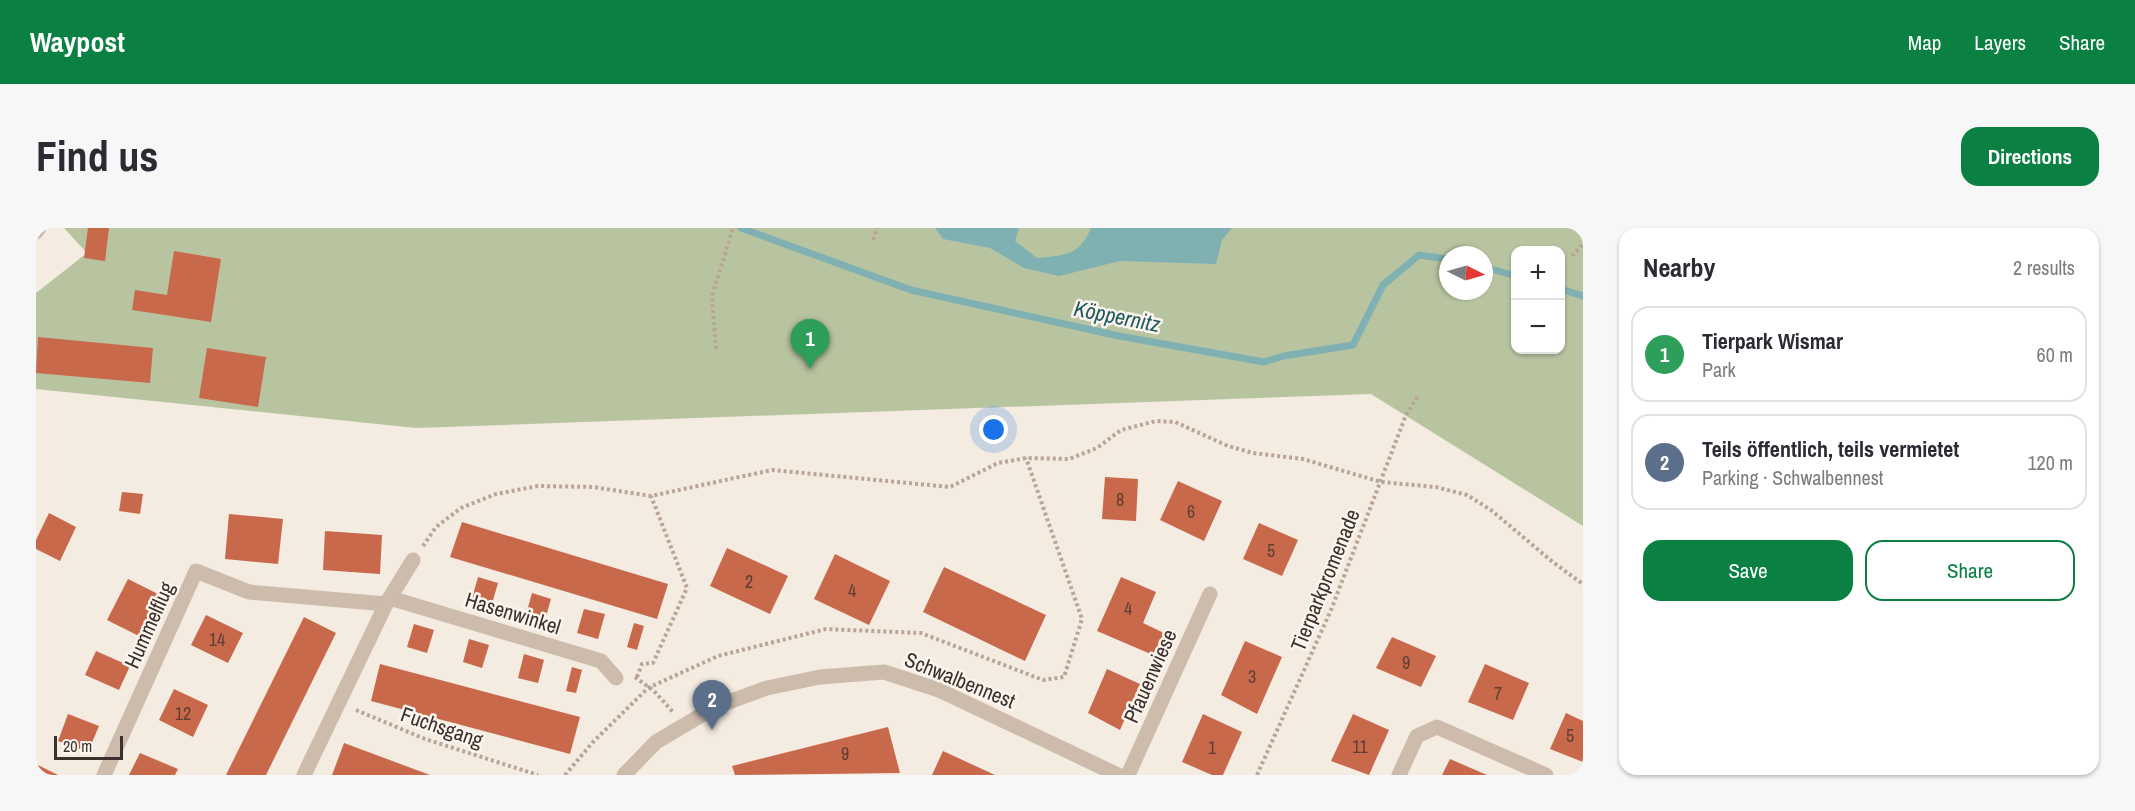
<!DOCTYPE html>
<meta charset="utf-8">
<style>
:root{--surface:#fff;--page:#f7f7f7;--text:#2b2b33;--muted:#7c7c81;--line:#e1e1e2;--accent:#0b8043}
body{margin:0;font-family:"Archivo Narrow",sans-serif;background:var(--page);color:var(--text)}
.controls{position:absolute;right:18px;top:18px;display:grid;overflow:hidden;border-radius:12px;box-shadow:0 2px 4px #0004}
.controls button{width:54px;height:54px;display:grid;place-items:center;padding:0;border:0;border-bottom:2px solid var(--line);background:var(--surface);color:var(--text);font:30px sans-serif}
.compass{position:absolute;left:1403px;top:18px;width:54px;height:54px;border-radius:50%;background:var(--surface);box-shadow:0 2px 4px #0004;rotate:95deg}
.scale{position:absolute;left:18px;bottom:15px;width:69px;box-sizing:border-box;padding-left:6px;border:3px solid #3b302b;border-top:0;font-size:16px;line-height:21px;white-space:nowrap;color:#3b302b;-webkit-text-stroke:4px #fbf5ee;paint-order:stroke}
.you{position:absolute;left:958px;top:202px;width:21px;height:21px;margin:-15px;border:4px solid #fff;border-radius:50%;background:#1a73e8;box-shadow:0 0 0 9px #1a73e833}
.badge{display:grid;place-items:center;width:39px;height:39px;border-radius:50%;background:var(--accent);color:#fff;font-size:20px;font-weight:700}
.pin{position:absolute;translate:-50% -50px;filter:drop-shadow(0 2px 3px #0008)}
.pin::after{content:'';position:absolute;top:32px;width:21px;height:18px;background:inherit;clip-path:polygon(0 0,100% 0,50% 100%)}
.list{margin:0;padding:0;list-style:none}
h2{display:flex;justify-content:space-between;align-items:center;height:78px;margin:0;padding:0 24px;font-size:26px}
h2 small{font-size:20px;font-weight:400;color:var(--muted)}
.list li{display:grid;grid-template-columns:39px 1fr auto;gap:18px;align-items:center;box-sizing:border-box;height:96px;margin:0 12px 12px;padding:0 12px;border:2px solid var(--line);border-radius:18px}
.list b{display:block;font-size:22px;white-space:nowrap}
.list p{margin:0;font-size:20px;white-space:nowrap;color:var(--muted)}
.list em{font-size:20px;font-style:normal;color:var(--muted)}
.actions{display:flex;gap:12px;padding:18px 24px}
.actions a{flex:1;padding:14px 0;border:2px solid var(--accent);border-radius:18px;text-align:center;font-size:21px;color:var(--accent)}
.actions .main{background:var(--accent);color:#fff}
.map{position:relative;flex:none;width:1547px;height:547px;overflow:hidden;border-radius:18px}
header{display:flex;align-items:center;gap:36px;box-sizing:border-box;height:84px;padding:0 30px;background:var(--accent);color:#fff}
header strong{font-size:28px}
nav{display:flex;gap:33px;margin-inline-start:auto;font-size:21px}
.intro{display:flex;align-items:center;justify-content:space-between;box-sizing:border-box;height:144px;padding:0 36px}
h1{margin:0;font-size:42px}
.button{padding:15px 27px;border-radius:18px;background:var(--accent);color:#fff;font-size:21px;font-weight:700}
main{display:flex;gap:36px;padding:0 36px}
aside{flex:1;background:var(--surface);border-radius:18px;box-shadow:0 2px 4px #0004}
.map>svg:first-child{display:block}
.green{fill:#b8c4a0;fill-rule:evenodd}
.water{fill:#7fb0b2}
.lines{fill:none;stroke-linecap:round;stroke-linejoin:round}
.stream{stroke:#7fb0b2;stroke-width:7}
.building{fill:#c8694b}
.path{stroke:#b9a596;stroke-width:4;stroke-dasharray:3 3;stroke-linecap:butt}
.minor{stroke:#cdbbac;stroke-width:15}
.labels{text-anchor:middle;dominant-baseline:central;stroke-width:5;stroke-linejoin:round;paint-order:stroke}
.number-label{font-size:18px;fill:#5e3e33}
.street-label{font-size:21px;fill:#3b302b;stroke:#fbf5ee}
.water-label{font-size:22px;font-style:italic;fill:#1f5a5e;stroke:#fbf5ee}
</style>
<header>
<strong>Waypost</strong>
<nav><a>Map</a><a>Layers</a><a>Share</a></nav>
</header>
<div class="intro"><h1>Find us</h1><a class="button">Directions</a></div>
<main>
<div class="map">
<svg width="1547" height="547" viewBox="0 0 1547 547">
<rect width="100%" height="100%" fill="#f4ebe1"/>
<path class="green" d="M28,0H1547V298L1335,166L380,200L0,161V65L51,25ZM1480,22H1524V122H1480ZM1412,27H1448V63H1412Z"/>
<path class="water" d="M899,0H983L979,13L1001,30C1029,27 1043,28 1055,0H1196L1186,12L1180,36L1084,33L1023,48L988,40L954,20L907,11Z"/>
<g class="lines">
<g class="stream">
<path d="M705,0L875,62L1083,108L1228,134L1248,128L1317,117L1347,57L1383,27L1412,31"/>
<path d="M1448,39L1480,48"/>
<path d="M1524,61L1547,68"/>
</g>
</g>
<g class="building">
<path d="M52,0H73L69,33L48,30Z"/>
<path d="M138,23L185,31L175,94L96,82L99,62L131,67Z"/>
<path d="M2,109L117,120L114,155L0,145Z"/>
<path d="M171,120L230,129L222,179L163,170Z"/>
<path d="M1069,249L1102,251L1100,293L1066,291Z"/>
<path d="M1142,253L1186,273L1168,313L1124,292Z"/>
<path d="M86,264L107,266L104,286L83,283Z"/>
<path d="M13,285L40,299L24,333L0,321V312Z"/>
<path d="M193,286L247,291L242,336L189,331Z"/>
<path d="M426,294L632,356L621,391L414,329Z"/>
<path d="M1223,295L1262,312L1246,348L1207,331Z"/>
<path d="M289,303L346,307L344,346L287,342Z"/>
<path d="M691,320L752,348L734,386L674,358Z"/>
<path d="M799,326L854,353L833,397L778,371Z"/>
<path d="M908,339L1010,387L989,433L887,384Z"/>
<path d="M442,349L462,355L455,379L435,374Z"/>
<path d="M1085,349L1120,364L1107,395L1128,405L1117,427L1061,403Z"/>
<path d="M92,351L126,368L105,409L71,392Z"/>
<path d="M496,365L515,371L508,395L489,390Z"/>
<path d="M548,381L569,386L562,411L541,405Z"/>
<path d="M170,387L207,405L192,435L155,417Z"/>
<path d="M268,389L300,405L230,547H190Z"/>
<path d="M598,395L608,398L601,422L591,419Z"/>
<path d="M378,396L398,402L391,425L371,419Z"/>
<path d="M1356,409L1400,428L1385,459L1340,440Z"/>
<path d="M433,411L453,417L446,440L427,434Z"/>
<path d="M1209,413L1246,429L1221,486L1185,467Z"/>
<path d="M60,423L94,438L83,462L49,447Z"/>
<path d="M488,426L508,432L502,455L482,450Z"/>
<path d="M344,436L544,489L534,526L335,473Z"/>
<path d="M1449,436L1493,455L1477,492L1432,474Z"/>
<path d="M536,439L546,442L540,465L530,463Z"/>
<path d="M1071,441L1104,456L1084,502L1052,485Z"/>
<path d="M138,461L172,477L157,509L123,492Z"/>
<path d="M1530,485L1547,493V534L1514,521Z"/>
<path d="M32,486L63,498L52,524L22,513Z"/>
<path d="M1167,486L1206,504L1187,547H1176L1146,534Z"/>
<path d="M1317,486L1353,502L1333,547L1295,533Z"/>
<path d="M852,499L864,545L699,547L696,538Z"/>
<path d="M308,515L394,547H296Z"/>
<path d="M907,523L959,547H896Z"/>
<path d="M104,525L142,541L139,547H93Z"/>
<path d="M1414,531L1451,547H1406Z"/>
<path d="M0,536L22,547H0Z"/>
</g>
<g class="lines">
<g class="path">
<path d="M837,12L841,0"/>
<path d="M1536,28L1547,16"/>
<path d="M680,121L676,68L697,0"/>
<path d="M387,318L400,299L425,280L460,266L502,258L557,259L615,268L736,242L914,259L962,235L990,230L1033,231L1061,220L1085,202L1120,193L1139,194L1192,218L1217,225L1267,231L1345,254L1400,259L1431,267L1455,282L1518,335L1547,356"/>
<path d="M599,449L618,463L637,484"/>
<path d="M601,449L606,436L617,435L651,360L615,268"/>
<path d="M320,482L389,511L502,547"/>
<path d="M529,547L557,514L612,460L682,428L790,401L885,405L1007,452L1028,449L1046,391L990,230"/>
<path d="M1221,547L1295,382L1370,187L1382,168"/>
</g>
<g class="minor">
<path d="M0,4L3,0"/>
<path d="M354,370L565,433L580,450"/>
<path d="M68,547L160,343L213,364L350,376"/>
<path d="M268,547L350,376L377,332"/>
<path d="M588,547L620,514L679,479L731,460L784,449L848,444L903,462L1082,547"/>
<path d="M1092,547L1174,366"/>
<path d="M1363,547L1381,508L1401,499L1510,547"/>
</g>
</g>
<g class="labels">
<g class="number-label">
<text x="1084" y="271">8</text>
<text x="1155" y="283">6</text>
<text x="1235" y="322">5</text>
<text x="713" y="353">2</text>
<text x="816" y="362">4</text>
<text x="1092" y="380">4</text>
<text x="181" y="411">14</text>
<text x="1370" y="434">9</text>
<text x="1216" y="448">3</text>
<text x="1462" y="465">7</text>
<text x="147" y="485">12</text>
<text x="1534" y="507">5</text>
<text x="1324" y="518">11</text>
<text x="1176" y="519">1</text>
<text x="809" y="525">9</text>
</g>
<g class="street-label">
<text transform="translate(1289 352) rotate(-68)">Tierparkpromenade</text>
<text transform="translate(477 385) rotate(17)">Hasenwinkel</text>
<text transform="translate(113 397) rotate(-66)">Hummelflug</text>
<text transform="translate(1114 448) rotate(-66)">Pfauenwiese</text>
<text transform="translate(924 452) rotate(22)">Schwalbennest</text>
<text transform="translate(406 499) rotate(19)">Fuchsgang</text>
</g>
<g class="water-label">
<text transform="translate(1081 88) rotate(11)">Köppernitz</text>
</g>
</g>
</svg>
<div class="controls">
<button>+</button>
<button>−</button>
</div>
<svg class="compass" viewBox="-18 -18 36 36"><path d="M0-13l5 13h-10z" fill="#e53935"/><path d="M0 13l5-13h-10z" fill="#7c7c81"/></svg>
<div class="scale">20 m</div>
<div class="you"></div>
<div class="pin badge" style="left:774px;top:141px;background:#2e9e5b">1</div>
<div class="pin badge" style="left:676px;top:502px;background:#5c6f8a">2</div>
</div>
<aside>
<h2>Nearby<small>2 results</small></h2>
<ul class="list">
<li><span class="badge" style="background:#2e9e5b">1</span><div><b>Tierpark Wismar</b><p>Park</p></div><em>60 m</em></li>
<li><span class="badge" style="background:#5c6f8a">2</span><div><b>Teils öffentlich, teils vermietet</b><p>Parking · Schwalbennest</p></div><em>120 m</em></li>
</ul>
<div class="actions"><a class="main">Save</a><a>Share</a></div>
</aside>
</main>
